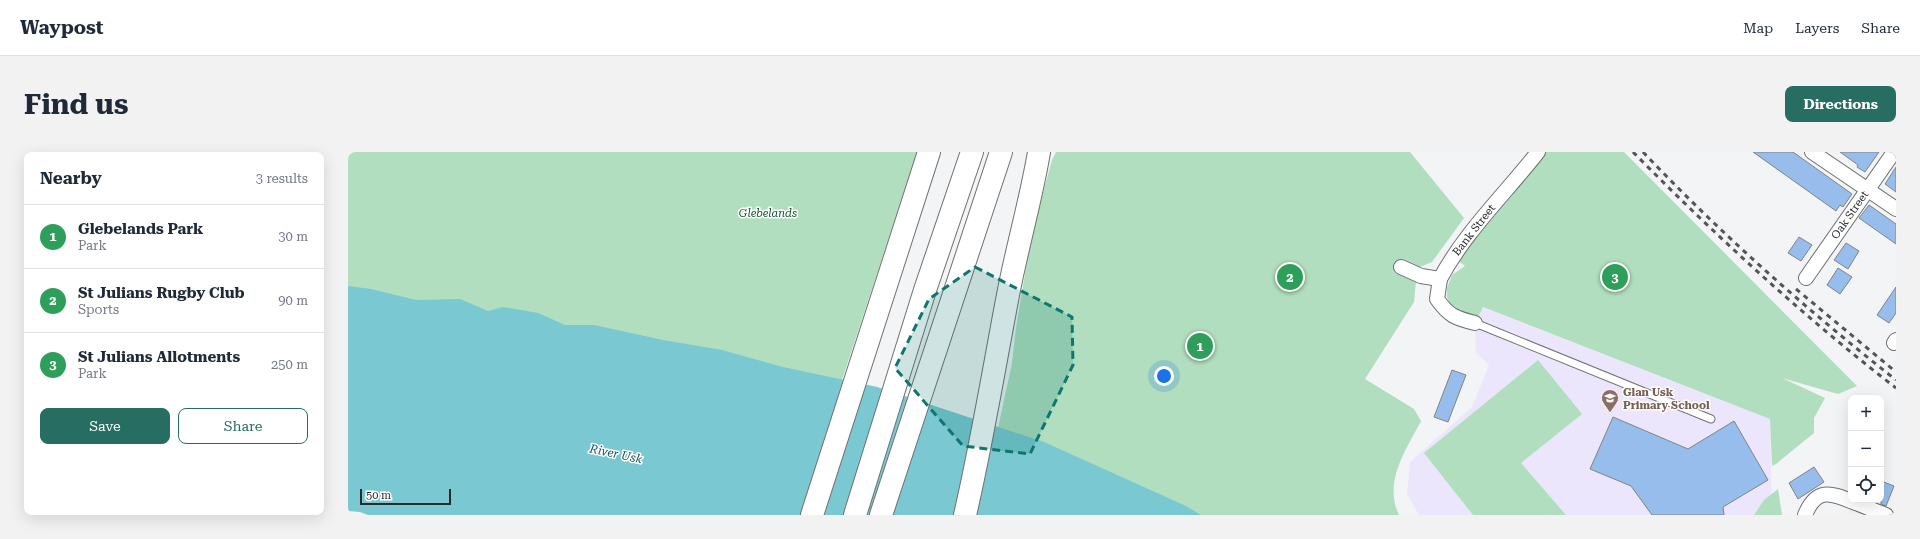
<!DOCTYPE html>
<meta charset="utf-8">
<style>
:root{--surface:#fff;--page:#f2f2f3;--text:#1f2937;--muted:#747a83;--line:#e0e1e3;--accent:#276d61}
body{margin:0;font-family:"Roboto Serif",serif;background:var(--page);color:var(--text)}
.controls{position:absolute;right:12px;bottom:12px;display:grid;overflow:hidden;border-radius:8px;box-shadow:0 4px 16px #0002}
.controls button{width:36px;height:36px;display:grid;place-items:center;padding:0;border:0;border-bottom:1px solid var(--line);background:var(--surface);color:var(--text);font:20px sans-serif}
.scale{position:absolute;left:12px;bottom:10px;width:91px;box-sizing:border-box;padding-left:4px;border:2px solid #292a2b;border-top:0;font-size:11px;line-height:14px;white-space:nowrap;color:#292a2b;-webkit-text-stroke:3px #fff;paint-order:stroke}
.you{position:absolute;left:816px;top:224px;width:14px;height:14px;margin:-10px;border:3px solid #fff;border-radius:50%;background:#1a73e8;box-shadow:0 0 0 6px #1a73e833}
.badge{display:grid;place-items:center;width:26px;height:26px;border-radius:50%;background:var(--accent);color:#fff;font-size:13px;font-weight:700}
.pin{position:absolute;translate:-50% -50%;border:2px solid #fff;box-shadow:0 1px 4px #0006}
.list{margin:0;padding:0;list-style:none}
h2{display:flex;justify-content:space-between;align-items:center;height:52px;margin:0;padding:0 16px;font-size:17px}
h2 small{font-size:13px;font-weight:400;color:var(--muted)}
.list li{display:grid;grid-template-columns:26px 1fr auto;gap:12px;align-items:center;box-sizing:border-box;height:64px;padding:0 16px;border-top:1px solid var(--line)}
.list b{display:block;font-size:15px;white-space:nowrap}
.list p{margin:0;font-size:13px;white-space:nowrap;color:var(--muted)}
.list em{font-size:13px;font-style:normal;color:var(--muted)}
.actions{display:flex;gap:8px;padding:12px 16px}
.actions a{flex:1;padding:9px 0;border:1px solid var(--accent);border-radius:8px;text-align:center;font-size:14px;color:var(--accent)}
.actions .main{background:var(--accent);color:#fff}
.icon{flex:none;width:22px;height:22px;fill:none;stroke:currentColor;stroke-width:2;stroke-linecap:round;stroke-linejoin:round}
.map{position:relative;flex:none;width:1548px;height:363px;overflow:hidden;border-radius:8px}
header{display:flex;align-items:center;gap:24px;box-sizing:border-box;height:56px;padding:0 20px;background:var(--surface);border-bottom:1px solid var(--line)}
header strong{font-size:19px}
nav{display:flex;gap:22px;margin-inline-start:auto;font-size:14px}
.intro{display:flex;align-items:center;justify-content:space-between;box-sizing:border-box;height:96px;padding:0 24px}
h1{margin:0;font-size:28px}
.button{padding:10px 18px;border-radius:8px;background:var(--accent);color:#fff;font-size:14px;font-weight:700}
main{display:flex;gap:24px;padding:0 24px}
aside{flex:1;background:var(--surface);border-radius:8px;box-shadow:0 4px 16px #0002}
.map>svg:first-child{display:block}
.education{fill:#ebe6fc}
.green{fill:#b0debe}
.water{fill:#7ac8d2}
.building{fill:#96bdeb;stroke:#828386}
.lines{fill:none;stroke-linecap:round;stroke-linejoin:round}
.lane-casing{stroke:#6f7173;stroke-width:9}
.street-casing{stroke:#6f7173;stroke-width:16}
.highway-casing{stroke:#6f7173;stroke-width:24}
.lane{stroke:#fff;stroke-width:7}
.street{stroke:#fff;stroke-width:14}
.highway{stroke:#fff;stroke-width:22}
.rail{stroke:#535556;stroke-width:3;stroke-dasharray:5 5;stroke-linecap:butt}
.marked{fill:#0f766e;fill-opacity:0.2;stroke:#0f766e;stroke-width:3;stroke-dasharray:8 5;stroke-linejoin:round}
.labels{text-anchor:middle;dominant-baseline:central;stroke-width:3;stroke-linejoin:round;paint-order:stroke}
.park-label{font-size:11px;font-style:italic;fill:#12512e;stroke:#fff}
.street-label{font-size:11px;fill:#292a2b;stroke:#fff}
.education-label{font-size:11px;font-weight:bold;fill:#785e54;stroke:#fff;text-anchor:start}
.water-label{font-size:12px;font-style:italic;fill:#11555d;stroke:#fff}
</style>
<header>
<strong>Waypost</strong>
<nav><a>Map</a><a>Layers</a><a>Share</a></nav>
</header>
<div class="intro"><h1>Find us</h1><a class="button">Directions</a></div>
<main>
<aside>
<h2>Nearby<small>3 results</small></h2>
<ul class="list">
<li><span class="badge" style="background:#2e9e5b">1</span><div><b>Glebelands Park</b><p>Park</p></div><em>30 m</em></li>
<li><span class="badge" style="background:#2e9e5b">2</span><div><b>St Julians Rugby Club</b><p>Sports</p></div><em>90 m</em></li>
<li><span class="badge" style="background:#2e9e5b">3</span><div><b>St Julians Allotments</b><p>Park</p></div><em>250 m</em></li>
</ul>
<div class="actions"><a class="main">Save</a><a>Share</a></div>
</aside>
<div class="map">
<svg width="1548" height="363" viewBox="0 0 1548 363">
<rect width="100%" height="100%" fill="#f2f4f6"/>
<path class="education" d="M1134,155L1422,267L1424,363H1071L1059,342L1062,310L1124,255L1141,213L1128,201L1127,171Z"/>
<g class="green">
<path d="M0,0H569L494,228L529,235L650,276L664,211L668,176L683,85L704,8L708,0H1062L1116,66L1084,110L1062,119L1068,130L1066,150L1017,227L1066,257L1073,269C1058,298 1035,330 1051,363H705L0,201Z"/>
<path d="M1190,0H1276L1509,234L1490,242L1434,226L1477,246L1466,266V281L1428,312L1424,314L1422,267L1135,155L1129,167L1104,155L1099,145V136L1104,123L1117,114L1105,105Z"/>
<path d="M1190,208L1234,262L1173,311L1218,363H1125L1076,301Z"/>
<path d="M1430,337L1434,363H1406L1416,348Z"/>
</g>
<path class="water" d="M0,134L23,137L68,148L112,147L140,159L155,155L190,161L217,173H246L315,188L374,198L435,215L529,235L696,290L838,354L853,363H20L12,360L0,359Z"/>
<g class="building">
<path d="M1405,0H1445L1504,42L1495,55L1492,53L1488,59Z"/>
<path d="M1492,0H1531L1517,20L1509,15L1510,13Z"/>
<path d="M1548,15V40L1537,32Z"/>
<path d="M1521,53L1548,72V92L1511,66Z"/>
<path d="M1451,85L1464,93L1453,109L1440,101Z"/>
<path d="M1498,91L1511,99L1500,117L1486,108Z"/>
<path d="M1490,116L1504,125L1492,142L1479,133Z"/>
<path d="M1548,135V161L1541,171L1529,163Z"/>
<path d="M1104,218L1118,223L1100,270L1086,265Z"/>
<path d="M1265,265L1340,297L1386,269L1420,328L1375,355L1376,363H1304L1283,334L1242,317Z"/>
<path d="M1466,315L1476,330L1450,347L1441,331Z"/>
<path d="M1533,329L1546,334L1538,354L1533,352Z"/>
</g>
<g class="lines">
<defs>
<path id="lane" d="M1127,171L1363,267"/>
<g id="street">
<path d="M1464,0L1548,57"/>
<path d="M1053,115L1073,124L1092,127C1117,80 1157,42 1190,0"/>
<path d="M1458,126L1546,0"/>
<path d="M1092,127L1089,147C1101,164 1107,166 1127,171"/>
<path d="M1546,191L1548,188"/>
<path d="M1457,363C1468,336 1482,340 1505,350C1516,354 1527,359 1538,363"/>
</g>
<g id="highway">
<path d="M464,363L581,0"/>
<path d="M507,363L577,138L624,0"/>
<path d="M533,363L653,0"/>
<path d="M617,363C634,290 646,216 660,143C669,95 683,48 691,0"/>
</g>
</defs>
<use href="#lane" class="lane-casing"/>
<use href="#street" class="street-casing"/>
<use href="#highway" class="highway-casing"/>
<use href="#lane" class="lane"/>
<use href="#street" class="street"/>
<use href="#highway" class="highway"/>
<g class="rail">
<path d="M1285,0C1368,84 1455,164 1548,236"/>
<path d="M1295,0C1373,82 1459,158 1548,228"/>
<path d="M1448,137L1548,220"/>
</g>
</g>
<path class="marked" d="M627,115L724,165L725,213L682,302L615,294L547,216L581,147Z"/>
<defs>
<symbol id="school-pin" viewBox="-11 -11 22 30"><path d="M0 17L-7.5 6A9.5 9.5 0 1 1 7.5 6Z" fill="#8d6e63" stroke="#fff"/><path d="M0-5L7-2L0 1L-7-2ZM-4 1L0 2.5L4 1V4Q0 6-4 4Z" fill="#fff"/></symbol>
</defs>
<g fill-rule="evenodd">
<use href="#school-pin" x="1252" y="236" width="20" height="27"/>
</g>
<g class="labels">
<g class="park-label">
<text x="420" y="61">Glebelands</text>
</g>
<g class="street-label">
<text transform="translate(1502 63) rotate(-55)">Oak Street</text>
<text transform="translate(1126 78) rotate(-52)">Bank Street</text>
</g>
<g class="education-label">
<text x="1275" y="240">Glan Usk<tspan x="1275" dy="13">Primary School</tspan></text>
</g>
<g class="water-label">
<text transform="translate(268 302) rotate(12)">River Usk</text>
</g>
</g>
</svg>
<div class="controls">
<button>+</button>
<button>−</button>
<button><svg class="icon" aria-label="locate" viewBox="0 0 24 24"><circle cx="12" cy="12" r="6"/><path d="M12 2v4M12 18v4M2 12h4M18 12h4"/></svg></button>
</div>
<div class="scale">50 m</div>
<div class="you"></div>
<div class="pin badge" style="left:852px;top:194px;background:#2e9e5b">1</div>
<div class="pin badge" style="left:942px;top:125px;background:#2e9e5b">2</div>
<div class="pin badge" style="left:1267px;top:125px;background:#2e9e5b">3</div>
</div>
</main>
